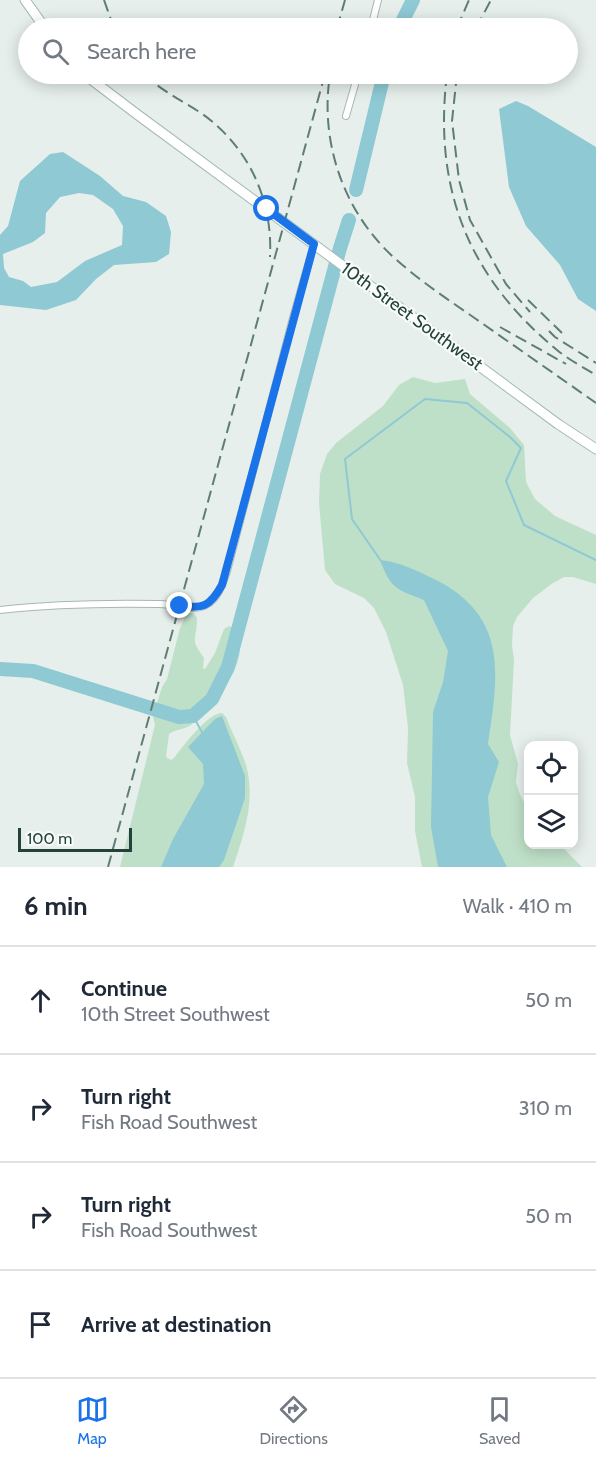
<!DOCTYPE html>
<meta charset="utf-8">
<style>
:root{--surface:#fff;--page:#f6f6f7;--text:#1f2937;--muted:#747a83;--line:#e0e1e3;--accent:#1a73e8}
body{margin:0;font-family:Cabin,sans-serif;background:var(--page);color:var(--text)}
.controls{position:absolute;right:18px;bottom:18px;display:grid;overflow:hidden;border-radius:12px;box-shadow:0 3px 15px #0003}
.controls button{width:54px;height:54px;display:grid;place-items:center;padding:0;border:0;border-bottom:2px solid var(--line);background:var(--surface);color:var(--text);font:30px sans-serif}
.scale{position:absolute;left:18px;bottom:15px;width:114px;box-sizing:border-box;padding-left:6px;border:3px solid #24423a;border-top:0;font-size:16px;line-height:21px;white-space:nowrap;color:#24423a;-webkit-text-stroke:4px #f7fbf9;paint-order:stroke}
.stop{position:absolute;width:18px;height:18px;margin:-14px;border:4px solid #1a73e8;border-radius:50%;background:#fff}
.stop.end{background:#1a73e8;border-color:#fff;box-shadow:0 2px 6px #0008}
.list{margin:0;padding:0;list-style:none}
h2{display:flex;justify-content:space-between;align-items:center;height:78px;margin:0;padding:0 24px;font-size:26px}
h2 small{font-size:20px;font-weight:400;color:var(--muted)}
.list li{display:grid;grid-template-columns:39px 1fr auto;gap:18px;align-items:center;box-sizing:border-box;height:108px;padding:0 24px;border-top:2px solid var(--line)}
.list b{display:block;font-size:22px;white-space:nowrap}
.list p{margin:0;font-size:20px;white-space:nowrap;color:var(--muted)}
.list em{font-size:20px;font-style:normal;color:var(--muted)}
.icon{flex:none;width:33px;height:33px;fill:none;stroke:currentColor;stroke-width:2;stroke-linecap:round;stroke-linejoin:round}
.map{position:relative;flex:none;width:596px;height:867px;overflow:hidden}
.search{position:absolute;background:var(--surface);box-shadow:0 3px 15px #0003;left:18px;right:18px;top:18px;height:66px;display:flex;align-items:center;gap:15px;box-sizing:border-box;padding:0 21px;border-radius:33px;color:var(--muted);font-size:22px}
.sheet{height:510px;background:var(--surface)}
nav{display:flex;justify-content:space-around;align-items:center;box-sizing:border-box;height:84px;border-top:2px solid var(--line);background:var(--surface);font-size:16px;color:var(--muted)}
nav a{display:grid;justify-items:center;gap:3px}
nav .on{color:var(--accent)}
.map>svg:first-child{display:block}
.green{fill:#bfe0c8}
.water{fill:#8ec9d4;fill-rule:evenodd}
.lines{fill:none;stroke-linecap:round;stroke-linejoin:round}
.stream{stroke:#8ec9d4;stroke-width:2}
.river{stroke:#8ec9d4;stroke-width:14}
.minor-casing{stroke:#a8b8b2;stroke-width:8}
.secondary-casing{stroke:#a4bbb3;stroke-width:11}
.minor{stroke:#fff;stroke-width:6}
.secondary{stroke:#fff;stroke-width:9}
.rail{stroke:#5f7d75;stroke-width:2;stroke-dasharray:12 6;stroke-linecap:butt}
.route{stroke:#1a73e8;stroke-width:8}
.labels{text-anchor:middle;dominant-baseline:central;stroke-width:4.5;stroke-linejoin:round;paint-order:stroke}
.street-label{font-size:18px;fill:#24423a;stroke:#f7fbf9}
</style>
<div class="map">
<svg width="596" height="867" viewBox="0 0 596 867">
<rect width="100%" height="100%" fill="#e6efeb"/>
<g class="green">
<path d="M413,377L435,383L465,379L470,394L510,428L524,445L526,482L535,499L555,516L596,535V584L573,577H564L553,583L533,598L517,617L513,626L512,645L514,660L510,735L518,764L516,782L519,792L528,811V844L560,845L582,867H422L415,831V797L407,763L408,728L403,685L386,632L374,608L364,598L335,584L325,570L319,503L320,474L327,454L336,443L383,406L399,385Z"/>
<path d="M187,613H193L197,618C197,641 189,638 204,658L203,668L205,669L215,653L224,629L229,626L234,628C254,657 220,694 201,714C197,718 194,723 191,725C184,730 175,729 169,734L166,757L171,760L174,758C183,746 208,713 222,713L226,717C232,733 241,749 246,765C256,800 244,834 233,867H120L155,725L153,716L162,687L167,679L180,628Z"/>
</g>
<g class="water">
<path d="M516,101L528,106L596,147V311L578,299L560,265L526,226L509,187L499,109Z"/>
<path d="M63,152L100,176L123,196L146,202L166,216L171,232L169,254L156,262L114,265L96,279L76,300L46,310L0,305V235L8,226L20,181L50,154ZM79,193L93,195L113,209L123,226L122,245L85,261L57,282L31,287L23,281L9,277L4,268L3,254L33,242L45,233L46,213L60,197Z"/>
<path d="M380,560C401,562 417,571 436,580C509,617 498,676 488,744L499,762L488,797L491,835L507,867H438L431,827L433,712L443,682L448,651L424,600C396,589 391,589 380,560Z"/>
<path d="M222,716L245,776V798L224,860L219,867H161L173,839L204,784L203,764L188,747L215,719Z"/>
</g>
<g class="lines">
<g class="stream">
<path d="M381,561L352,519L345,459L425,399L467,403L510,437L521,448L506,481L524,525L596,560"/>
<path d="M193,716L203,734"/>
</g>
<g class="river">
<path d="M399,28L413,0"/>
<path d="M356,190L384,74"/>
<path d="M0,669L33,671L179,717L193,716L212,699L228,667L340,248L349,220"/>
</g>
<defs>
<g id="minor">
<path d="M371,28L378,0"/>
<path d="M346,116L358,74"/>
<path d="M0,610C53,604 107,603 160,604C175,604 192,612 206,605C218,599 223,583 227,571L293,318L314,244"/>
</g>
<g id="secondary">
<path d="M25,0L45,28"/>
<path d="M84,74L138,115L558,424L596,449"/>
</g>
</defs>
<use href="#minor" class="minor-casing"/>
<use href="#secondary" class="secondary-casing"/>
<use href="#minor" class="minor"/>
<use href="#secondary" class="secondary"/>
<g class="rail">
<path d="M104,0L114,28"/>
<path d="M337,28L345,0"/>
<path d="M457,28L469,0"/>
<path d="M476,28L491,0"/>
<path d="M144,74C160,90 181,100 201,113C248,146 273,199 270,257"/>
<path d="M447,74C433,188 468,277 557,350C569,360 583,367 596,375"/>
<path d="M457,74L452,121L459,180L470,220L506,284L530,312"/>
<path d="M329,82C321,149 347,218 399,262C423,283 450,301 476,319C516,347 556,375 596,403"/>
<path d="M528,300L562,333"/>
<path d="M500,327L566,364"/>
<path d="M549,331L555,337L596,363"/>
<path d="M108,867L325,74"/>
</g>
</g>
<g class="lines">
<path class="route" d="M180,606C204,609 210,606 222,585L314,244L267,209"/>
</g>
<g class="labels">
<g class="street-label">
<text transform="translate(412 316) rotate(36)">10th Street Southwest</text>
</g>
</g>
</svg>
<div class="controls">
<button><svg class="icon" aria-label="locate" viewBox="0 0 24 24"><circle cx="12" cy="12" r="6"/><path d="M12 2v4M12 18v4M2 12h4M18 12h4"/></svg></button>
<button><svg class="icon" aria-label="layers" viewBox="0 0 24 24"><path d="M12 4l9 5-9 5-9-5zM3 14l9 5 9-5"/></svg></button>
</div>
<div class="scale">100 m</div>
<div class="stop" style="left:267px;top:209px"></div>
<div class="stop end" style="left:180px;top:606px"></div>
<div class="search"><svg class="icon" aria-label="search" viewBox="0 0 24 24"><circle cx="10" cy="10" r="6"/><path d="M15 15l6 6"/></svg>Search here</div>
</div>
<section class="sheet">
<h2>6 min<small>Walk · 410 m</small></h2>
<ul class="list">
<li><svg class="icon" aria-label="ahead" viewBox="0 0 24 24"><path d="M12 20V5M6 11l6-6 6 6"/></svg><div><b>Continue</b><p>10th Street Southwest</p></div><em>50 m</em></li>
<li><svg class="icon" aria-label="right" viewBox="0 0 24 24"><path d="M7 20v-9h11M14 6l5 5-5 5"/></svg><div><b>Turn right</b><p>Fish Road Southwest</p></div><em>310 m</em></li>
<li><svg class="icon" aria-label="right" viewBox="0 0 24 24"><path d="M7 20v-9h11M14 6l5 5-5 5"/></svg><div><b>Turn right</b><p>Fish Road Southwest</p></div><em>50 m</em></li>
<li><svg class="icon" aria-label="arrive" viewBox="0 0 24 24"><path d="M6 21V4h12l-3 4 3 4H6"/></svg><div><b>Arrive at destination</b></div></li>
</ul>
</section>
<nav>
<a class="on"><svg class="icon" aria-label="map" viewBox="0 0 24 24"><path d="M3 6l6-2 6 2 6-2v14l-6 2-6-2-6 2zM9 4v14M15 6v14"/></svg>Map</a>
<a><svg class="icon" aria-label="directions" viewBox="0 0 24 24"><path d="M12 3l9 9-9 9-9-9zM9 14v-3h6M13 9l2 2-2 2"/></svg>Directions</a>
<a><svg class="icon" aria-label="saved" viewBox="0 0 24 24"><path d="M7 4h10v16l-5-4-5 4z"/></svg>Saved</a>
</nav>
